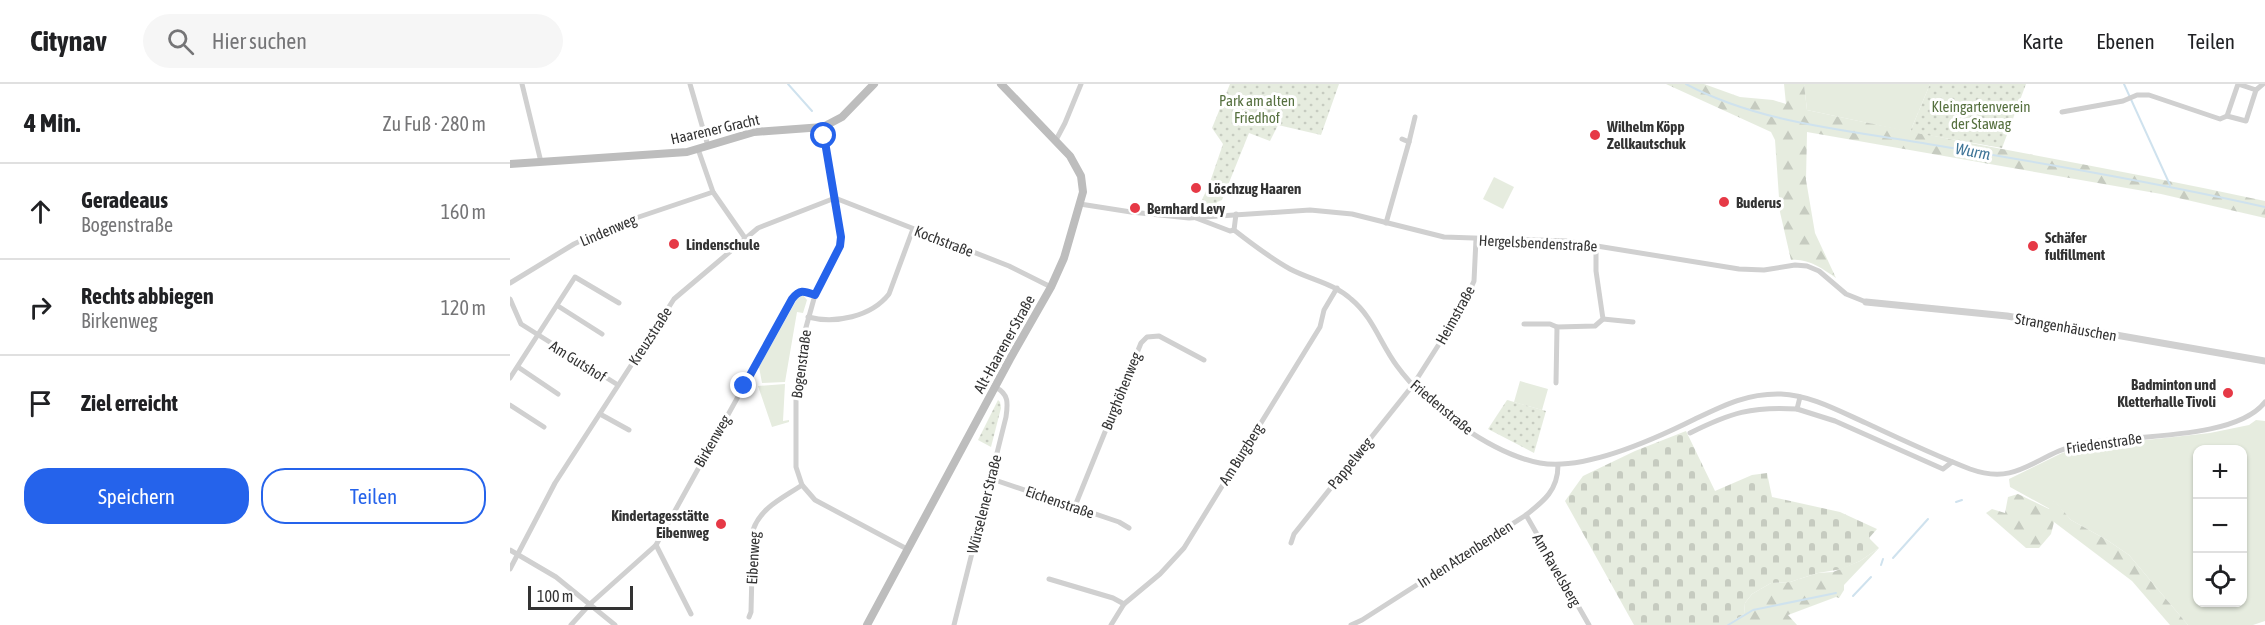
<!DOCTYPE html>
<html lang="de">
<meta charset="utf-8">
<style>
:root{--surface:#fff;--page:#f6f6f6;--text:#202124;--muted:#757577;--line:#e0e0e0;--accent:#2563eb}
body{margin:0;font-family:"Asap Condensed",sans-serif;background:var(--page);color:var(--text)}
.controls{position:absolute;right:18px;bottom:18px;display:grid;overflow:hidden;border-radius:12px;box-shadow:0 2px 4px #0004}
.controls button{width:54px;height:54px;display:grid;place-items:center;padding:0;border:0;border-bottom:2px solid var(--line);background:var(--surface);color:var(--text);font:30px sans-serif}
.scale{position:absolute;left:18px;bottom:15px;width:105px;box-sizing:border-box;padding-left:6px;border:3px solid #333;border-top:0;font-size:16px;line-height:21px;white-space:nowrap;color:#333;-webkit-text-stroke:4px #fff;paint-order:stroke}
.stop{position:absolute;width:18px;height:18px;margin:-14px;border:4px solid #2563eb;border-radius:50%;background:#fff}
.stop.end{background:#2563eb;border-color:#fff;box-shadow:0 2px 6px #0008}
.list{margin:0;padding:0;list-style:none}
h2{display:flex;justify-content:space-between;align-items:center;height:78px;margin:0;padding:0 24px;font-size:26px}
h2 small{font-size:20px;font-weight:400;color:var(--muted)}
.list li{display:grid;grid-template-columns:39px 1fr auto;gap:18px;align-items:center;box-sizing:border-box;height:96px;padding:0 24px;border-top:2px solid var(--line)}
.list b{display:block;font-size:22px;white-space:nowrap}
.list p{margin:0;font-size:20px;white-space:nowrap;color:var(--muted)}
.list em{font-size:20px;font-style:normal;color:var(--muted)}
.actions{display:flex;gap:12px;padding:18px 24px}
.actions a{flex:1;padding:14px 0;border:2px solid var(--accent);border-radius:24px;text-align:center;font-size:21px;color:var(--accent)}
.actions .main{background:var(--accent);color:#fff}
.icon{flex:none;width:33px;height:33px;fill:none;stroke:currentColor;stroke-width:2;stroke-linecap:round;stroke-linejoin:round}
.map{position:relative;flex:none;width:1755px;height:541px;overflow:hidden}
header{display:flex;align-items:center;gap:36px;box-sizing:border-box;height:84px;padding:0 30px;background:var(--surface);border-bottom:2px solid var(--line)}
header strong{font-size:28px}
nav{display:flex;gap:33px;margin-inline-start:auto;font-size:21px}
.search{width:420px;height:54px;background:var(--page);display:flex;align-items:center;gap:15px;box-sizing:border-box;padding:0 21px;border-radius:33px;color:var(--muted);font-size:22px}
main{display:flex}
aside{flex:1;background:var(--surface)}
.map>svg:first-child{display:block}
.grass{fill:#e6ecdf;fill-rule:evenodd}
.forest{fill:url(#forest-firs)}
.cemetery{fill:url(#cemetery-stones)}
.park{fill:url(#park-dots)}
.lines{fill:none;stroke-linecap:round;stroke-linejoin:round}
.stream{stroke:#cfe2ee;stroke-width:2}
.minor{stroke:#d0d0d0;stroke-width:5}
.tertiary{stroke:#d0d0d0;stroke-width:7}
.secondary{stroke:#bdbdbd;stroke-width:8}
.route{stroke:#2563eb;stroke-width:8}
.poi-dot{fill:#e63946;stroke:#fff;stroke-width:2}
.labels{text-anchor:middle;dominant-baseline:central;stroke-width:6;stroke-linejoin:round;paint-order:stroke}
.park-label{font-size:15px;fill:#56703f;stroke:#fff}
.poi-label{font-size:15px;font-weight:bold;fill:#333;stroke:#fff;text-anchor:start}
.street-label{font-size:15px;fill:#333;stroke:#fff}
.water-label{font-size:16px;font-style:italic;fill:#3f7597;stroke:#fff}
</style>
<header>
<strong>Citynav</strong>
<div class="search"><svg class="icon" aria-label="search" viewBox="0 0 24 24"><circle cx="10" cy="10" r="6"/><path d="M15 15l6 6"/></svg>Hier suchen</div>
<nav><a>Karte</a><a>Ebenen</a><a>Teilen</a></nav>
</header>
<main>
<aside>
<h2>4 Min.<small>Zu Fuß · 280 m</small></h2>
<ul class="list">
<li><svg class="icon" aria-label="ahead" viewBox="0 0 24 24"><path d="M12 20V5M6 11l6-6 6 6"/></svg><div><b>Geradeaus</b><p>Bogenstraße</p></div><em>160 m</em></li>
<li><svg class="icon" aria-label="right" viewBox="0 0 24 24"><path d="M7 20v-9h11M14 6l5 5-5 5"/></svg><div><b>Rechts abbiegen</b><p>Birkenweg</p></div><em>120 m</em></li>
<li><svg class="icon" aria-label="arrive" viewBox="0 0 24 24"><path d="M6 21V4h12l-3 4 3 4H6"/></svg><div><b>Ziel erreicht</b></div></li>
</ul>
<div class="actions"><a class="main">Speichern</a><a>Teilen</a></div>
</aside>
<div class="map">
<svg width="1755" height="541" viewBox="0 0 1755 541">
<defs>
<pattern id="forest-firs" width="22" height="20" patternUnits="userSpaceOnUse" patternTransform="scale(1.5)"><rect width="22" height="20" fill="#e6ecdf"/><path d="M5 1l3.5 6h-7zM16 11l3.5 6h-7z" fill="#c6cbc0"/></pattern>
<pattern id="cemetery-stones" width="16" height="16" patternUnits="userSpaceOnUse" patternTransform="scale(1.5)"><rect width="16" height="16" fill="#e6ecdf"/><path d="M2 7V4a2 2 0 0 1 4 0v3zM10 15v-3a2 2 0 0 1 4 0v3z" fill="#c6cbc0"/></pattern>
<pattern id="park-dots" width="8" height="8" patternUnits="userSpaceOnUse" patternTransform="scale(1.5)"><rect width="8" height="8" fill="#e6ecdf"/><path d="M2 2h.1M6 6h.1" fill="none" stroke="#c6cbc0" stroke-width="1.8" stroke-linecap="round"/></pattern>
</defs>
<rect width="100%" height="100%" fill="#fff"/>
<g class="grass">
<path d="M1294,0H1420L1400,48L1297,26Z"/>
<path d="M984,93L1004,103L993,125L973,115Z"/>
<path d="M293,211L297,216L293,229L287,228L275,298L252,299L249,283L287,215Z"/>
<path d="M1010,297L1038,305L1032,326L1004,318Z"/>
<path d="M275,300L273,337L279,336V338L262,343L248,302Z"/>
<path d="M1746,336L1755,337V537L1743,541H1678L1619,471L1597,456L1561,436L1544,417L1540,425L1500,403L1499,395L1552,369L1573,363L1700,349L1739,341ZM1688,366H1732V518H1688Z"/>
</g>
<g class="forest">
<path d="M1156,0H1194L1230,13L1263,16L1276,20L1274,0H1294L1297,26C1449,59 1603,84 1755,117V134L1651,110L1297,48L1296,96L1305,149L1326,194C1313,185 1298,174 1281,176L1270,128L1265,56L1261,48Z"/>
<path d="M1508,410L1539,425L1544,416L1561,436L1597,456L1619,471L1678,541H1660L1622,497L1544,438L1541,450L1529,464H1516L1476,429L1482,425L1495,429L1498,413Z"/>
<path d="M1369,464L1334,501V506L1329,514L1326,513L1278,531L1287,541H1217L1234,530L1235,519L1242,510L1261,499L1280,498L1308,489L1323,488L1350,477Z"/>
</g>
<path class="cemetery" d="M1176,347L1205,407L1242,391L1257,389L1262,413L1330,428L1367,445L1359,454L1369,464L1350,477L1332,485L1308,489L1280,498L1261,499L1242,510L1235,519L1234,530L1217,541H1124L1055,417L1073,392L1125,367Z"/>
<g class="park">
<path d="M720,0H829L811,51L768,41L760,57L739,49L712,116L707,118L704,127L686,128L699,101L713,60L702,44Z"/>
<path d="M1420,0H1516L1492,64L1400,48Z"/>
<path d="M488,316L490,318L491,324L481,363L468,356Z"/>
<path d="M997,316L1036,327L1024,369L978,345Z"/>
</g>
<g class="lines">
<g class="stream">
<path d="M278,0L302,27"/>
<path d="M1176,0C1249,39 1337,46 1418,60C1531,79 1643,98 1755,123"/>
<path d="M1614,0L1660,101"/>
<path d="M1446,418L1452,416"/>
<path d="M1383,474L1418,435"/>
<path d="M1371,481L1373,475"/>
<path d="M1343,512L1361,493"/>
<path d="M1218,541L1243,526L1326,509"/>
</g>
<g class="minor">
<path d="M12,0L31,78"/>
<path d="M180,0L198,62"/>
<path d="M1552,28L1613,17L1627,11H1639L1710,35L1717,32L1736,37L1746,6L1753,0"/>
<path d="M1717,32L1728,0L1746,6"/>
<path d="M313,43L331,153L327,169L305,211L293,254L286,304V383L292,401L305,416L397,465"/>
<path d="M892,55L899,58L905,33"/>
<path d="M546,56L555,39L571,0"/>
<path d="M188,65L203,108L235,154"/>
<path d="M325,114L499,182L541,203"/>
<path d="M570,120L621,128L679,134L800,126L842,130L934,153L1056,157L1229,185L1254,186L1285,181L1297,182L1309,187L1336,210L1356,218"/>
<path d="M686,134L720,147L724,146C742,160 760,174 780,185C801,196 823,199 841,215C863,233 870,259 887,282C916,322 982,370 1030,379C1075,387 1145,355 1185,335C1214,321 1238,309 1271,310C1300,311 1329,327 1356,339C1390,355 1424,371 1460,385C1510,403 1526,369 1571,360C1618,350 1725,357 1755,318"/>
<path d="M876,139L899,58"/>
<path d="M724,146L726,130"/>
<path d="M0,199L64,160L102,142L203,108"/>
<path d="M0,215L11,240L108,301"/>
<path d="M48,222L92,250"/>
<path d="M298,233C325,240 361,233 379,210L403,145"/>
<path d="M1093,235L1123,238"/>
<path d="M1014,240H1040L1047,243"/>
<path d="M8,283L48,310"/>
<path d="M0,294L65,193L109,219"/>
<path d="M1046,299L1047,243L1085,242L1093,235L1086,187V161"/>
<path d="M1290,313L1287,325L1325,337L1433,385L1442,378"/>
<path d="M0,321L34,343"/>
<path d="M90,330L119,346"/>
<path d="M1180,349C1220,329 1242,322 1287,325"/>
<path d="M479,394L609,438L619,444"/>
<path d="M565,422L631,259L637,253L649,252L694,276"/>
<path d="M1016,431L1079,541"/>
<path d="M781,459L784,450L903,301L952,224L964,197L966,155"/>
<path d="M146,461L181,530"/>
<path d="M0,466L46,493L105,541"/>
<path d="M0,485L45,399L164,215L248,144L325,114"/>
<path d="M539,495L603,514L614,520"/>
<path d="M239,533L241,528L243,446C251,423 273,414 292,401"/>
<path d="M61,541L80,520L146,461L282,215C290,205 294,206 305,211"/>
<path d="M444,541L496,333C498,319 499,310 485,303"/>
<path d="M601,541L614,520L650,490L674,464L810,243L814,226L827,204"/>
<path d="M841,541L852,536L1016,431C1034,417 1048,406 1048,381"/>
</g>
<path class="tertiary" d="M1356,218L1497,232L1755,277"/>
<g class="secondary">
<path d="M0,80L177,68L244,48L313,43L332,33L364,0"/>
<path d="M357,541L500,275L541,203L554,174L573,108L571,92L560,72L491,0"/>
</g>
</g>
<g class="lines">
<path class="route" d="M234,302L282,215C290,205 294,207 305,211L330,162L331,153L314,52"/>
</g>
<g class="poi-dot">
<circle cx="1085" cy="51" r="6"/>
<circle cx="686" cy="104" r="6"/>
<circle cx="1214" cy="118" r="6"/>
<circle cx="625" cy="124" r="6"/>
<circle cx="164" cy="160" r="6"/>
<circle cx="1523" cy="162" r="6"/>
<circle cx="1718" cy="309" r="6"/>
<circle cx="211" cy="440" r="6"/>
</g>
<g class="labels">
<g class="park-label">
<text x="747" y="16">Park am alten<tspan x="747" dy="17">Friedhof</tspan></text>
<text x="1471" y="22">Kleingartenverein<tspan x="1471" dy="17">der Stawag</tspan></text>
</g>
<g class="poi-label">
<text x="1097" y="42">Wilhelm Köpp<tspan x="1097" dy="17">Zellkautschuk</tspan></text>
<text x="698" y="104">Löschzug Haaren</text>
<text x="1226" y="118">Buderus</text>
<text x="637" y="124">Bernhard Levy</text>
<text x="1535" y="153">Schäfer<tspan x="1535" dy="17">fulfillment</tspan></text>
<text x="176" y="160">Lindenschule</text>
<text x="1706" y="300" text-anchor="end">Badminton und<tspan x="1706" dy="17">Kletterhalle Tivoli</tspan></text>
<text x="199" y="431" text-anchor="end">Kindertagesstätte<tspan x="199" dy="17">Eibenweg</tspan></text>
</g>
<g class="street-label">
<text transform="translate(205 45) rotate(-13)">Haarener Gracht</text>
<text transform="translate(98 146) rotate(-23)">Lindenweg</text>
<text transform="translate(434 157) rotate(21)">Kochstraße</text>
<text transform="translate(1028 159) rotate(3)">Hergelsbendenstraße</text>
<text transform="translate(945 231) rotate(-61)">Heimstraße</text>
<text transform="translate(1556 243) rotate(10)">Strangenhäuschen</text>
<text transform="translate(140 252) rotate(-57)">Kreuzstraße</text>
<text transform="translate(494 260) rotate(-61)">Alt-Haarener Straße</text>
<text transform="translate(68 277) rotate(32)">Am Gutshof</text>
<text transform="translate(291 280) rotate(-82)">Bogenstraße</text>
<text transform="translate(611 307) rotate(-68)">Burghöhenweg</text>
<text transform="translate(932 323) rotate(40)">Friedenstraße</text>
<text transform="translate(202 357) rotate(-60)">Birkenweg</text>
<text transform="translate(1594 359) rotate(-8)">Friedenstraße</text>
<text transform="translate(731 370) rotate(-58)">Am Burgberg</text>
<text transform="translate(840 379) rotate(-51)">Pappelweg</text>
<text transform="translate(550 418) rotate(19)">Eichenstraße</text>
<text transform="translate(474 420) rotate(-76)">Würselener Straße</text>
<text transform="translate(955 470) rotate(-33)">In den Atzenbenden</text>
<text transform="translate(243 474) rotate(-87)">Eibenweg</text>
<text transform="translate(1047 486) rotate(60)">Am Ravelsberg</text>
</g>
<g class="water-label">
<text transform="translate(1463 67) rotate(10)">Wurm</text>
</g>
</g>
</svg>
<div class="controls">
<button>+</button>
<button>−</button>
<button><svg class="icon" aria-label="locate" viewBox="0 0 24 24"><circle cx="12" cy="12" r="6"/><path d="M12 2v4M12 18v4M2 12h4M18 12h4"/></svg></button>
</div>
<div class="scale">100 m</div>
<div class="stop" style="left:314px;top:52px"></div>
<div class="stop end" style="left:234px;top:302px"></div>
</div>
</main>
